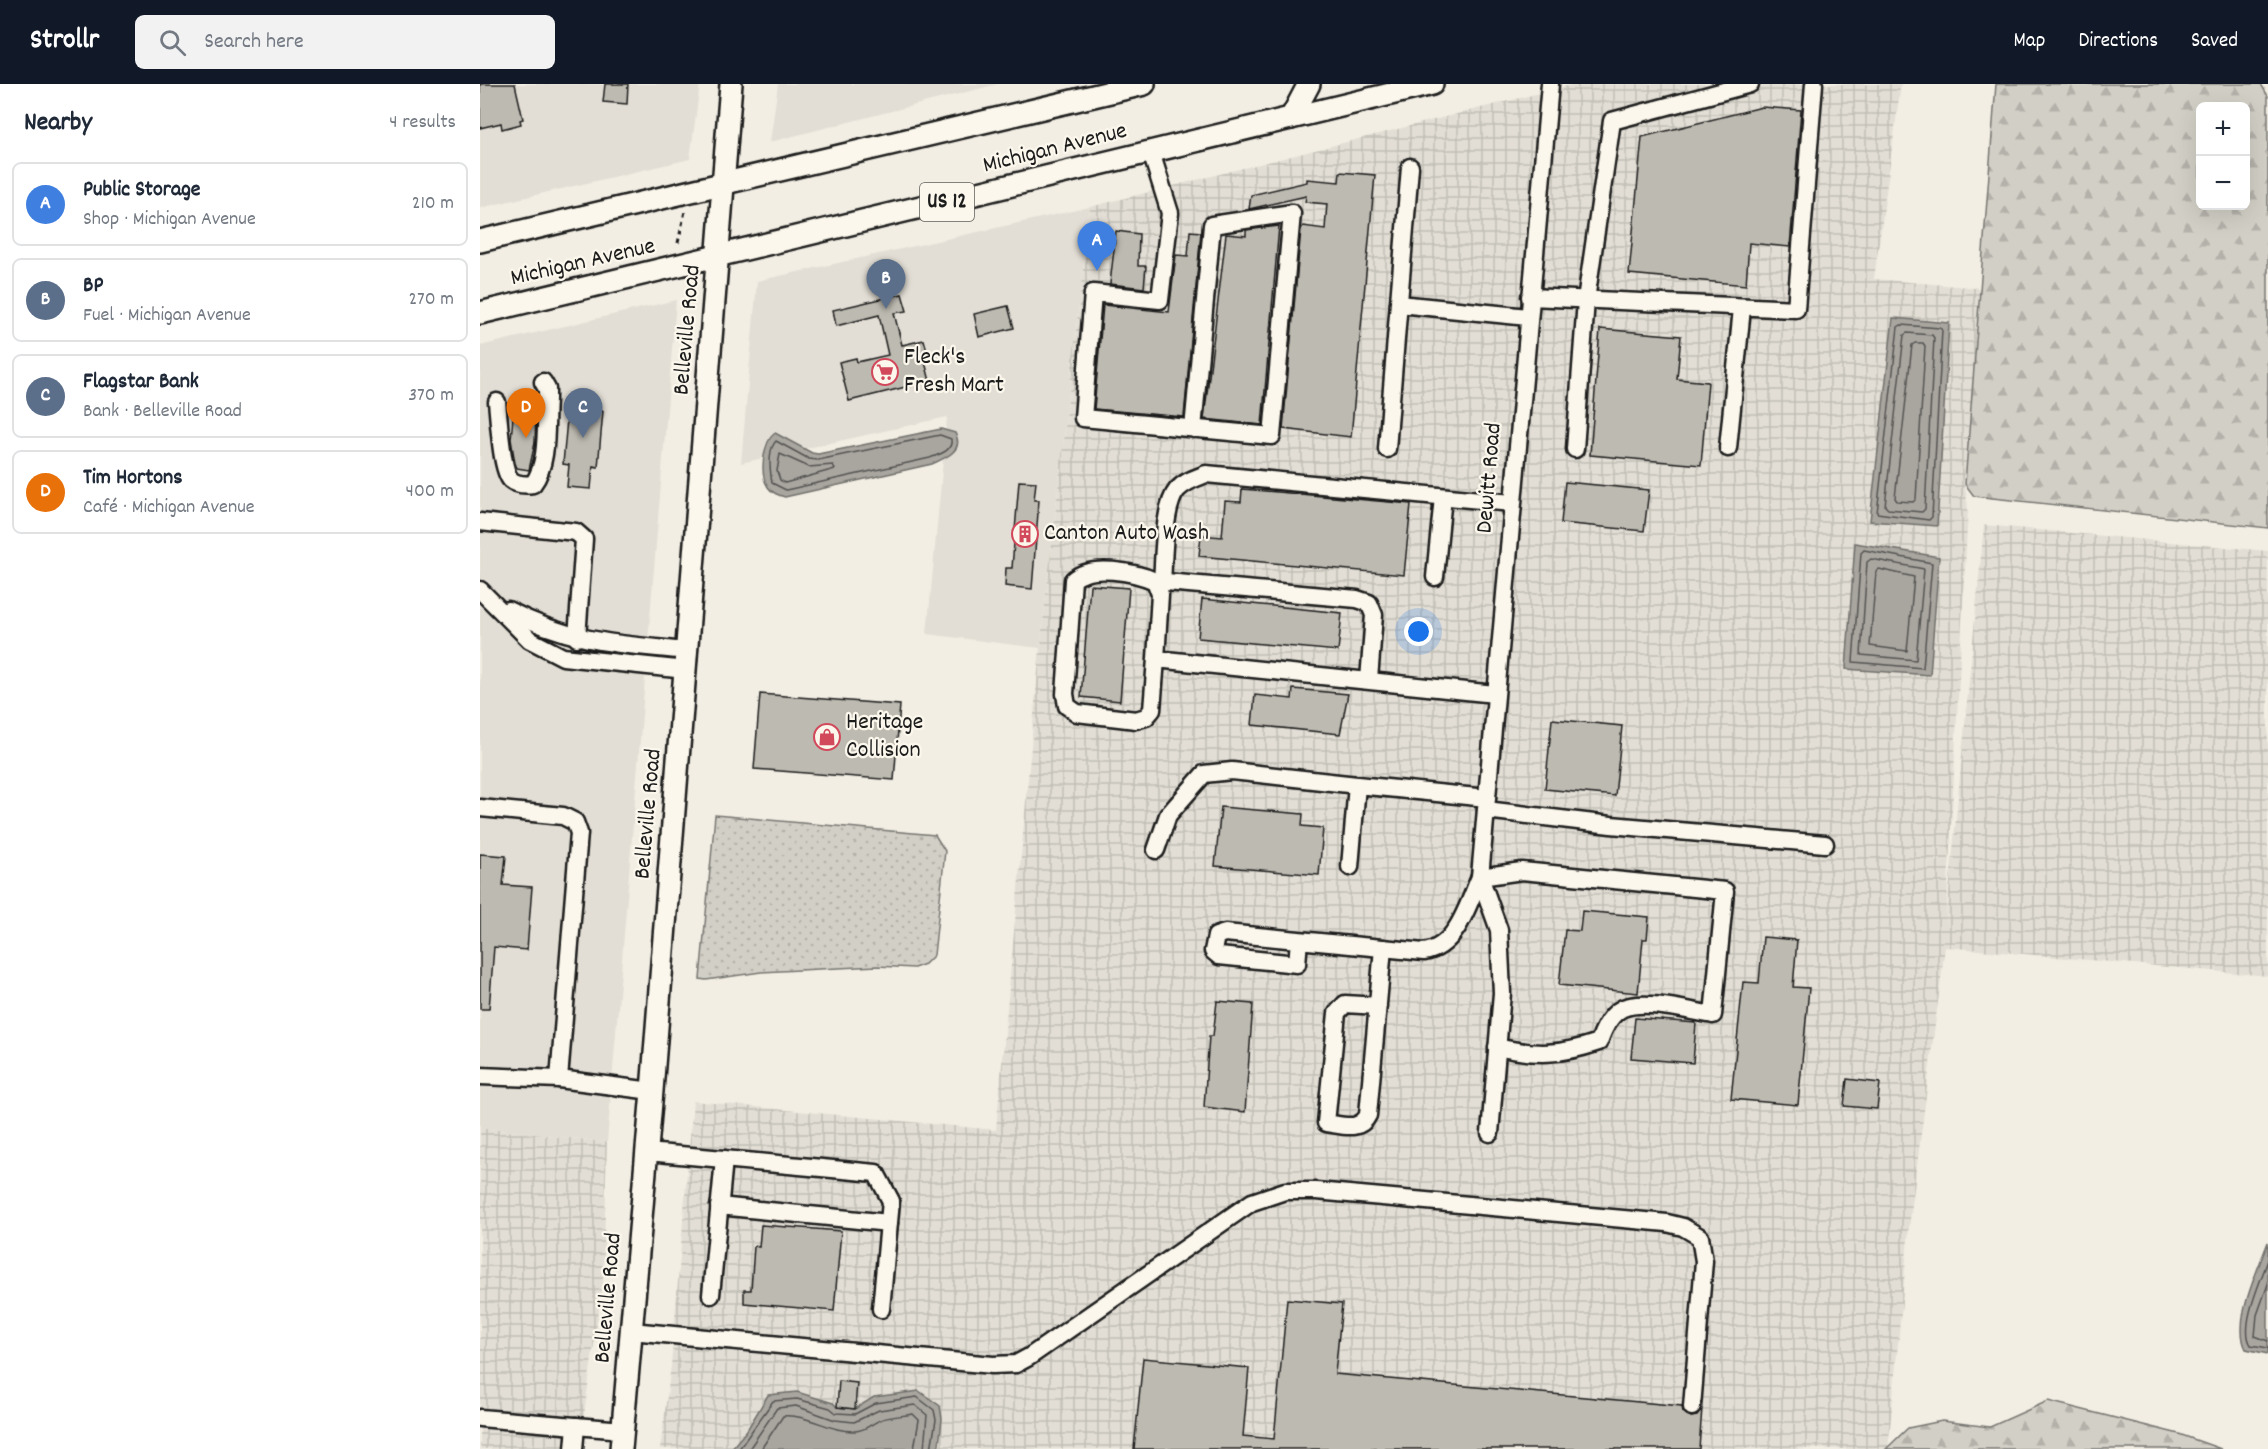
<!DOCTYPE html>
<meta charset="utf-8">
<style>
:root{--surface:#fff;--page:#f2f2f3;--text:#1f2937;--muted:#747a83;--line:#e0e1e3;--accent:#111827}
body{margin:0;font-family:Dekko,sans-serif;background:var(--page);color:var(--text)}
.controls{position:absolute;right:18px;top:18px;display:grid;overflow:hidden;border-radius:9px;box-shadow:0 6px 24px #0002}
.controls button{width:54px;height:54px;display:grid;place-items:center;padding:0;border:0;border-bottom:2px solid var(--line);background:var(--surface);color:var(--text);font:30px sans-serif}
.you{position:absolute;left:939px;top:548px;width:21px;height:21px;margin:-15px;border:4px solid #fff;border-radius:50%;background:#1a73e8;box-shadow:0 0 0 9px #1a73e833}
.badge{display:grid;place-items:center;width:39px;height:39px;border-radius:50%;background:var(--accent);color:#fff;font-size:20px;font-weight:700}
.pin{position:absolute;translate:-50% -50px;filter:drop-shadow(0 2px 3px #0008)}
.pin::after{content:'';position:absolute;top:32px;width:21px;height:18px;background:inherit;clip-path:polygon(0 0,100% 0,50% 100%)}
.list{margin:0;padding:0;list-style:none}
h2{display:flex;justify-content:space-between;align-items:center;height:78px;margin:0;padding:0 24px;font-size:26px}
h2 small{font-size:20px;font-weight:400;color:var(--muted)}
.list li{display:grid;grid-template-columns:39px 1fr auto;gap:18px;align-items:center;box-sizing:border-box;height:84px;margin:0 12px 12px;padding:0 12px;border:2px solid var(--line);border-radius:9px}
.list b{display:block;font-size:22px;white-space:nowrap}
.list p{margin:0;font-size:20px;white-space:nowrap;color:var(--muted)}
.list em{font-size:20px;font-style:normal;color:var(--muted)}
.icon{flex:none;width:33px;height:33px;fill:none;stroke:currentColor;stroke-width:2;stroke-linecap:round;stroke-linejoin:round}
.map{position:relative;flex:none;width:1788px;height:1365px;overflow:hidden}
header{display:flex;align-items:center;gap:36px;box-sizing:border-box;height:84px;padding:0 30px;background:var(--accent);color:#fff}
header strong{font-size:28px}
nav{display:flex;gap:33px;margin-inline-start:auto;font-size:21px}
.search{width:420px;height:54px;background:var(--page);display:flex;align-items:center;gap:15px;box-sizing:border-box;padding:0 21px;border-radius:9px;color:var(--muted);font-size:22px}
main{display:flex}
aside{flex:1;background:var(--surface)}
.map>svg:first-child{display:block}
.built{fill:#e2ded5}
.industrial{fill:url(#industrial-grid)}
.grass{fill:url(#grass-dots);stroke:#777671;stroke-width:1.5}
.forest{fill:url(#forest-firs);stroke:#777671;stroke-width:1.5;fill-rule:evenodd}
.water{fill:#a9a6a0;stroke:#716f6b;stroke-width:1.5}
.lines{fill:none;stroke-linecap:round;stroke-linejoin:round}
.shore{stroke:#545351;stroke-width:1.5}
.building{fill:#bdbab1;stroke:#1c1c1c;stroke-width:1.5}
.minor-casing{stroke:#1c1c1c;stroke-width:21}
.major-casing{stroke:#1c1c1c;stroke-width:26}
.path{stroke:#1c1c1c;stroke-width:3;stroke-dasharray:4.5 4.5;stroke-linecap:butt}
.minor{stroke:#fbf7ec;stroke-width:16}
.major{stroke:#fbf7ec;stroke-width:21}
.labels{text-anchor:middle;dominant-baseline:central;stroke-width:4.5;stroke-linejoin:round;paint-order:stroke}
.shield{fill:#fbf7ec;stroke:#5f5e5a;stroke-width:1.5}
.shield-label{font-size:22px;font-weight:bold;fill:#1c1c1c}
.street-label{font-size:24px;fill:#1c1c1c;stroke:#fbf7ec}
.poi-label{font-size:24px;fill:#1c1c1c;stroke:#fbf7ec;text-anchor:start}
</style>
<header>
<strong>Strollr</strong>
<div class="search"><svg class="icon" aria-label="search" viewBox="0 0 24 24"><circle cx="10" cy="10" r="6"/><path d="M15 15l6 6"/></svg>Search here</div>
<nav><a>Map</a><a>Directions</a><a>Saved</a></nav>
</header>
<main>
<aside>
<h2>Nearby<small>4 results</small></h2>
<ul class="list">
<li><span class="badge" style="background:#3f7fe0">A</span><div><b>Public Storage</b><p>Shop · Michigan Avenue</p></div><em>210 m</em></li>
<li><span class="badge" style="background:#5c6f8a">B</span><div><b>BP</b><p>Fuel · Michigan Avenue</p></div><em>270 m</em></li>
<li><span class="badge" style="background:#5c6f8a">C</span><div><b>Flagstar Bank</b><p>Bank · Belleville Road</p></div><em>370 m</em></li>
<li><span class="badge" style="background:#e8710a">D</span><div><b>Tim Hortons</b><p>Café · Michigan Avenue</p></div><em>400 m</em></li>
</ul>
</aside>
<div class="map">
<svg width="1788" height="1365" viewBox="0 0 1788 1365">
<defs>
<pattern id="industrial-grid" width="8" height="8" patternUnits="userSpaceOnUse" patternTransform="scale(1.5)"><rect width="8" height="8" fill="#e2ded5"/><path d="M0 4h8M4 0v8" fill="none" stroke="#c1beb6"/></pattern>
<pattern id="grass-dots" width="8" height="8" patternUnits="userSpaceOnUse" patternTransform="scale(1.5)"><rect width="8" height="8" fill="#d2cfc6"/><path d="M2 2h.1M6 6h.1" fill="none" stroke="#b4b1aa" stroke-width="1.8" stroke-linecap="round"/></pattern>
<pattern id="forest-firs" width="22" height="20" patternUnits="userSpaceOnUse" patternTransform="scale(1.5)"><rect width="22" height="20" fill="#d2cfc6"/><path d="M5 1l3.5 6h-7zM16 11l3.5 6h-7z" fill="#b4b1aa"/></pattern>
</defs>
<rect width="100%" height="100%" fill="#f2eee4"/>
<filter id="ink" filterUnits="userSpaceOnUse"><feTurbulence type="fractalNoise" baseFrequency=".0167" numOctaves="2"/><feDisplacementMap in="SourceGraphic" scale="12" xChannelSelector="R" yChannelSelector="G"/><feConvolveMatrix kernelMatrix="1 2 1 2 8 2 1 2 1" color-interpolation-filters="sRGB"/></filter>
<g filter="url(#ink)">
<g class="built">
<path d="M0,0H220L210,75L0,124Z"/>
<path d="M298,0H518L290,58Z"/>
<path d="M610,123L560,564L447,550L467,333L261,379L277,197Z"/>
<path d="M196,216L127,1058L0,1044V262Z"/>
</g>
<g class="industrial">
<path d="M1095,0H1421L1394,195L1500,204L1485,400L1488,426L1466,839L1504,441L1788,467V892L1465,863L1429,1144L1408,1365H180L191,1282L213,1017L516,1046L560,564L610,123Z"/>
<path d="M0,1044L127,1058L123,1198L99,1365H0Z"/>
</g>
<path class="grass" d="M235,731L455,751L465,767L454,871L445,880L434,884L397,882L281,888L226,896L220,895Z"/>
<g class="forest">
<path d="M1516,0H1781L1788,12V444L1494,412L1485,400ZM1766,22V122H1720V22Z"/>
<path d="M1568,1317L1699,1350L1741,1365H1406L1428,1344L1462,1337L1510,1343Z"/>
</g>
<g class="water">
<path d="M1413,234L1469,239L1457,442L1390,437Z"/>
<path d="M461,345L475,349C485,367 465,374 452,380L305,413C298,411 292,409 288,403C279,390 283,358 295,349L332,369L338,370Z"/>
<path d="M1375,459L1459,473L1450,591L1366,585Z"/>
<path d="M1788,1158V1270L1766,1265C1752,1238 1778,1186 1788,1158Z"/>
<path d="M439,1307L460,1322L462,1335L459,1361L455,1365H251L267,1346L288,1311L317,1308L353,1319L357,1323L375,1325L394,1313Z"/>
</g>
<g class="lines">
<g class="shore">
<path d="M1421,241L1460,244L1462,246L1452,433L1449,436L1397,429L1418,243Z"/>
<path d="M1427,249L1452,251L1454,254L1445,425L1442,428L1408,425L1405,422L1424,251Z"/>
<path d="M1435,259H1443L1445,262L1436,415L1433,418L1417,417L1415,414L1432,261Z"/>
<path d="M460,351L471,355C473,367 460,370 450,374L306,406L292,399C290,387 287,366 296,357L329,375L338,376Z"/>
<path d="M300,370L329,383L353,381L355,385L305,399L300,396L297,387Z"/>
<path d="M1384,466L1452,479L1443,584L1373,578L1381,469Z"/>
<path d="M1391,475L1444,485L1436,576L1381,571L1387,478Z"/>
<path d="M1399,485L1434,493L1427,567L1390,562L1396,488Z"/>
<path d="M1788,1176C1781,1196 1759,1243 1771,1261L1788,1264"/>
<path d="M1788,1200L1777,1231L1775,1252L1788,1257"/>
<path d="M259,1365L293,1317L317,1315L350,1324L356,1329L375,1330L396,1319L437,1313L454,1326L456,1336L451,1365"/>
<path d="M269,1365L297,1324L316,1322L355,1336L374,1338L399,1326L435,1321L447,1331L444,1365"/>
<path d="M281,1365L303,1332C329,1330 349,1348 375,1347C385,1347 391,1340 400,1336C409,1332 423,1332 433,1330L439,1336L434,1365"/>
</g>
</g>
<g class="building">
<path d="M0,0H35L43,35L40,36L41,40L22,45L21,39L0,44Z"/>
<path d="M125,0H148L147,20L123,18Z"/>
<path d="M1282,23L1321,26L1310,163L1269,159L1266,201L1149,190L1162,53Z"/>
<path d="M860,88L895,91L871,353L803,345L821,145L823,142L845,145L847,120L825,118L826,112L769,125L771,111L827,98V95L859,98Z"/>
<path d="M799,142L782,341L724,335L746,150L766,152V146Z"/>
<path d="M636,147L659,150L658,182H666L664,204L630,200Z"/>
<path d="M710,147L721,148L704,333L614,325L623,221L689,228L696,171L708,172Z"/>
<path d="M422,210L427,227L414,229L422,261L444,256L450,277L445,278L450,297L369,317L359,278L376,274L377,278L408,271L399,231L356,242L353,226Z"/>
<path d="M528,222L534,244L499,253L494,230Z"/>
<path d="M1120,245L1201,252L1197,295L1228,298L1221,381L1110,371Z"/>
<path d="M93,321L119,323L118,327H123L118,383L113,382L111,405L87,403L89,381L83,380L88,324L93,325Z"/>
<path d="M34,322L56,324L55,359L49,386L37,384L35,379L31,355Z"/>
<path d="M539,397L556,398L554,416H559L552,505L525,502L526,484H532Z"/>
<path d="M1085,398L1169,406L1164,447L1081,439Z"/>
<path d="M762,405L931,420L924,491L719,472L721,451L742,453L745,417L761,418Z"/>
<path d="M610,501L649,504L640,617L601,613Z"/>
<path d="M722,515L862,529L858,567L718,554Z"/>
<path d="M813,605L868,610L860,650L772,641L775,611L812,615Z"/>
<path d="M280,610L420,621L414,696L274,685Z"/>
<path d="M1072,635L1142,642L1135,712L1065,705Z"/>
<path d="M741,723L823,730L822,742L843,744L839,791L735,782Z"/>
<path d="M0,770L26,772L23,801L52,803L47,866L14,863L9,925H0Z"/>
<path d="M1102,827L1169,833L1167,855H1163L1158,909L1079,901L1085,846L1100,847Z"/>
<path d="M1283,853L1317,856L1313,903L1329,904L1318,1021L1251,1015L1263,898L1279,899Z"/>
<path d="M737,917L773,920L765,1028L724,1023L729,952H733Z"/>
<path d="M1155,934L1216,939L1213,979L1151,974Z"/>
<path d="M1367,995L1400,999L1397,1025L1364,1022Z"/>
<path d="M281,1141L361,1147L354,1227L264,1219V1206H271L274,1162L279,1163Z"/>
<path d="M807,1215L862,1220L855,1290L1202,1322L1203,1328L1211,1333L1217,1332L1222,1324L1219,1365H654L663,1274L769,1284L763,1352L794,1355Z"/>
<path d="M359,1297L377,1299L375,1325L357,1323Z"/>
</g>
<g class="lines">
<defs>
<g id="minor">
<path d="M671,68L690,129L680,216L613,209L603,334L792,352L812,129L732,141L713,345"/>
<path d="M1050,213L1316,225L1334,0"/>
<path d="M919,220L1048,233"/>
<path d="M17,318C19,334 21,386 31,396C37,401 46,401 53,400C69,379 65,342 67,316V305L63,298"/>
<path d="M1248,364L1262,224"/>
<path d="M907,365L930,83"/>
<path d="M1095,365L1106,216L1132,37L1270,0"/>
<path d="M0,438L96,448L104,455L97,554"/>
<path d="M955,493L963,413"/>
<path d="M675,497L877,515L889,519L894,531L889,596"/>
<path d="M682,498C684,474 683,423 697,406C705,397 716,394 726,390L1032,419"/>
<path d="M0,506L50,556L83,573L206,586"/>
<path d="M28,526C92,559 138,560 208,567"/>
<path d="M676,575L680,510L675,497C655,488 610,479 593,496L585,610L587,622L597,629L656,636L666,633L672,626L676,575L1015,610"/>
<path d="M0,724L83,732L95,738L99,749L79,995"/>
<path d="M1006,726L1131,741L1345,760"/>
<path d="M676,766L688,731L724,690L752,687L877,701"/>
<path d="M870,783L877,701L1007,714"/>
<path d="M1000,793L1042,787L1245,807L1233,931C1210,927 1165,915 1143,924C1130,930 1123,946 1119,958C1081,971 1056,972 1017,963"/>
<path d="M1000,793L1019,846L1022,909L1010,1049"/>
<path d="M819,856L817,880L739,872L733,867L736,852L745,849L944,868C977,863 988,820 1000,793L1070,0"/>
<path d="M898,922L865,920L857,929L846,1039C862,1041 880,1048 888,1031L903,864"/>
<path d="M0,992L79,995L172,1007"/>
<path d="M167,1068L396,1089L411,1117L401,1225"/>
<path d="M239,1122L409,1139"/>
<path d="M231,1211L244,1075"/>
<path d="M151,1247L513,1281L536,1280L549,1273L772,1118L805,1107H836L1187,1139L1203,1143L1220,1153L1224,1177L1212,1323"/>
<path d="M0,1334L143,1346"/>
<path d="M94,1365L96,1342"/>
</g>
<g id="major">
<path d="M811,34L829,0"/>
<path d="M0,157L664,0"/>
<path d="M0,229L952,0"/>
<path d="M141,1365L172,1007L251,0"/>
</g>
</defs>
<use href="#minor" class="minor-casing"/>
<use href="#major" class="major-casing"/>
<path class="path" d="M198,159L205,127"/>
<use href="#minor" class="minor"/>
<use href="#major" class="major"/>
</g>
</g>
<defs>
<symbol id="supermarket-ring" viewBox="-11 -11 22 22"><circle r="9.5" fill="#fbf7ec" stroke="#d1495b" stroke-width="1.5"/><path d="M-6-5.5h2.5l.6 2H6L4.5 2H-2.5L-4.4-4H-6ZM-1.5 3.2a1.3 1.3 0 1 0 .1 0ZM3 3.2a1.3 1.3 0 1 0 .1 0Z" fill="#d1495b"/></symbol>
<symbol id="building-ring" viewBox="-11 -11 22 22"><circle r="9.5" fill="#fbf7ec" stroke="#d1495b" stroke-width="1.5"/><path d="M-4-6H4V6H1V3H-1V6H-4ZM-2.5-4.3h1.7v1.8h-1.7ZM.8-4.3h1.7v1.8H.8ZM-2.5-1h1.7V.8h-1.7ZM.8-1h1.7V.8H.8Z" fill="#d1495b"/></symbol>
<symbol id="shop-ring" viewBox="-11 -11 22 22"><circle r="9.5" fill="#fbf7ec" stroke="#d1495b" stroke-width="1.5"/><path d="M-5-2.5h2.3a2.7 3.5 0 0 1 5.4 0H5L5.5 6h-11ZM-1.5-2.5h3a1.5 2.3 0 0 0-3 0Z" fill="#d1495b"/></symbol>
</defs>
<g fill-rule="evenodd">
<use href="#supermarket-ring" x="390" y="273" width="30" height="30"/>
<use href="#building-ring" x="530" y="435" width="30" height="30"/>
<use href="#shop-ring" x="332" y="638" width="30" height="30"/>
</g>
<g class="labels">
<rect class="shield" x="440" y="99" width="54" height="38" rx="4.5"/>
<g class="shield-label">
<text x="467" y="118">US 12</text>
</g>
<g class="street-label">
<text transform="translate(575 65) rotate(-14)">Michigan Avenue</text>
<text transform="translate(103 179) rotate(-13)">Michigan Avenue</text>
<text transform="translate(208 246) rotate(-85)">Belleville Road</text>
<text transform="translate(1010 394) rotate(-85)">Dewitt Road</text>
<text transform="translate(169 730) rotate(-85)">Belleville Road</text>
<text transform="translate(129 1214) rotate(-85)">Belleville Road</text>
</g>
<g class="poi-label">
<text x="424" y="274">Fleck's<tspan x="424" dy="28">Fresh Mart</tspan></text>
<text x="564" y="450">Canton Auto Wash</text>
<text x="366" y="639">Heritage<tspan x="366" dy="28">Collision</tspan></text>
</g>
</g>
</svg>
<div class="controls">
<button>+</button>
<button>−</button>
</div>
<div class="you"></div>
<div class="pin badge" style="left:617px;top:187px;background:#3f7fe0">A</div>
<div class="pin badge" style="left:406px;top:225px;background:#5c6f8a">B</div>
<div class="pin badge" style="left:103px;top:354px;background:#5c6f8a">C</div>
<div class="pin badge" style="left:46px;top:354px;background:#e8710a">D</div>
</div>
</main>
